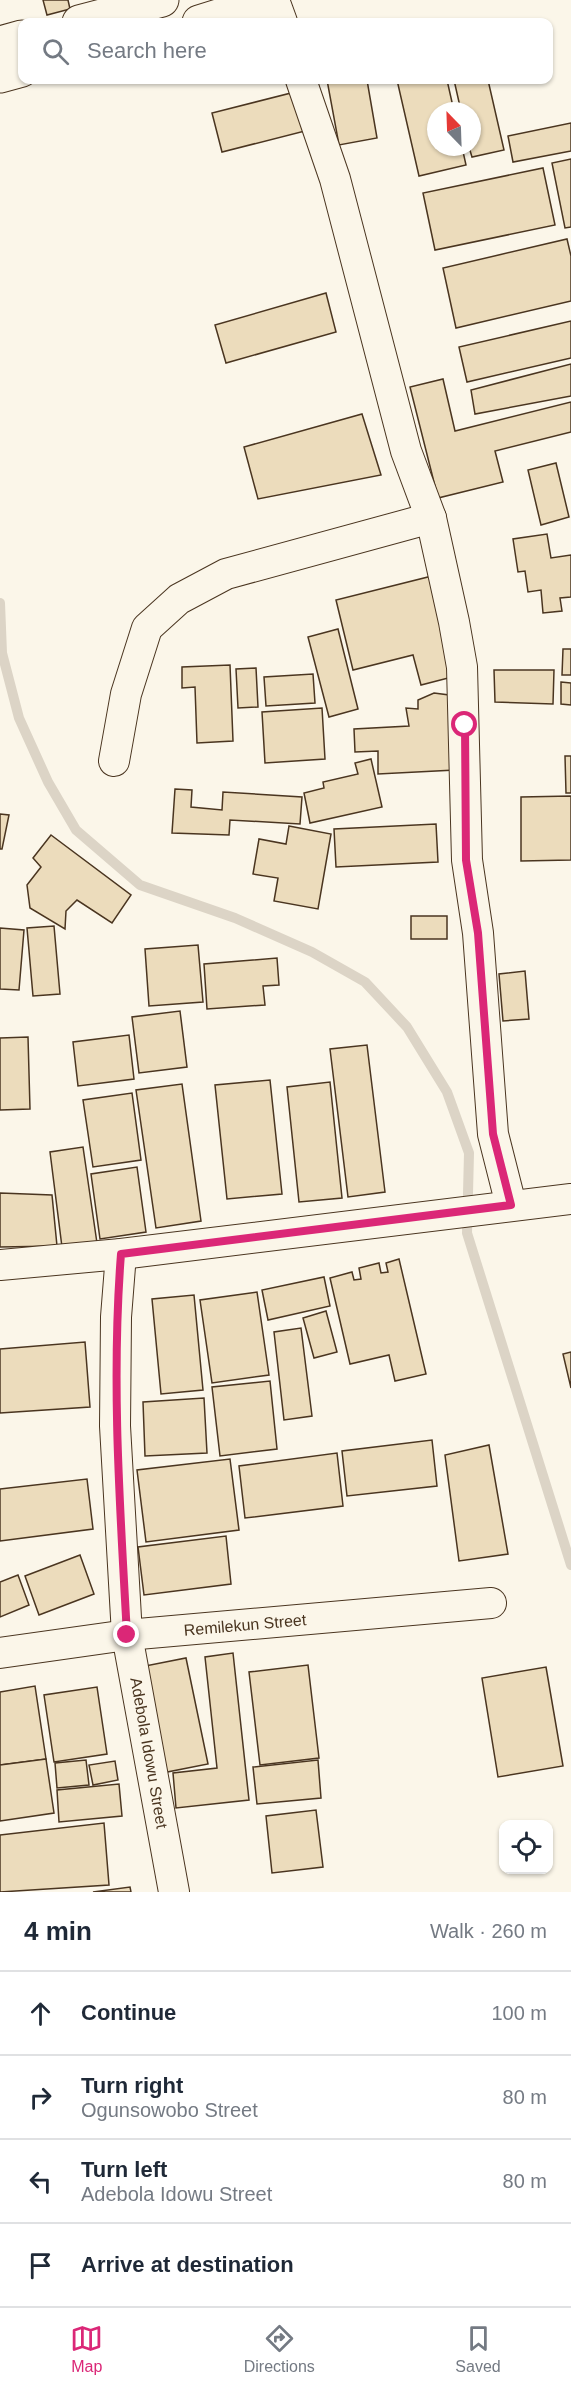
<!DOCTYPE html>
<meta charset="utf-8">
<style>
:root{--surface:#fff;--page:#f6f6f7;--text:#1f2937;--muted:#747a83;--line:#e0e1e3;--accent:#db2777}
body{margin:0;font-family:Arial,sans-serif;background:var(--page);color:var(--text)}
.controls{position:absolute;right:18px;bottom:18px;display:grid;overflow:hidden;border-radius:12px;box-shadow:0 2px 4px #0004}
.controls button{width:54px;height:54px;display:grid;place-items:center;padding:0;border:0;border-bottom:2px solid var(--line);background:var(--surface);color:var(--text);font:30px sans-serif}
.compass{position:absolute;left:427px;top:102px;width:54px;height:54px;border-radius:50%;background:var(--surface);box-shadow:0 2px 4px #0004;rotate:337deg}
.stop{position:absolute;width:18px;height:18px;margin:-14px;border:4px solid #db2777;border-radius:50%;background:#fff}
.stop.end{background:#db2777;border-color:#fff;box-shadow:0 2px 6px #0008}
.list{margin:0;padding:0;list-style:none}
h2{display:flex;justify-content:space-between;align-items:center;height:78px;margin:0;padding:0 24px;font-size:26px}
h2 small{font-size:20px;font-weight:400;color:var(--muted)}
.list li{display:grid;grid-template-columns:39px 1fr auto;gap:18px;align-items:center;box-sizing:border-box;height:84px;padding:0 24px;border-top:2px solid var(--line)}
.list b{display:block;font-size:22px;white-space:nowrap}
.list p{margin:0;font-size:20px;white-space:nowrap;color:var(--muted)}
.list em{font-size:20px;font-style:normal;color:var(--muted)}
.icon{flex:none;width:33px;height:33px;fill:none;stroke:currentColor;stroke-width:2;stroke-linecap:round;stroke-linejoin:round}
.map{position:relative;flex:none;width:571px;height:1892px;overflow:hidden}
.search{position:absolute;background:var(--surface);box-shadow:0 2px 4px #0004;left:18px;right:18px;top:18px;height:66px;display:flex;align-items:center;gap:15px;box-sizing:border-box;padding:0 21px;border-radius:12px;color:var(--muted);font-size:22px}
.sheet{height:414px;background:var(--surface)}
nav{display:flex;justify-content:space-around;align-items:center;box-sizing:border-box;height:84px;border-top:2px solid var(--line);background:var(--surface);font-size:16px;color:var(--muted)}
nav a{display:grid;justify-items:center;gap:3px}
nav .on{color:var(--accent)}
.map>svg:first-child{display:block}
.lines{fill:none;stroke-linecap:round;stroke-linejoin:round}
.stream{stroke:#dcd4c6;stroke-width:10}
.building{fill:#ecdcbc;stroke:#4a3520;stroke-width:1.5}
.minor-casing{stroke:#4a3520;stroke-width:32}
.tertiary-casing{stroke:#4a3520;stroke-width:35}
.minor{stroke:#fbf6e9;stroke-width:30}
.tertiary{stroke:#fbf6e9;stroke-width:33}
.route{stroke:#db2777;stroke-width:8}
.labels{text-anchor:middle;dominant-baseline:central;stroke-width:4.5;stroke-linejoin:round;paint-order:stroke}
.street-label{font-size:16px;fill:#4a3520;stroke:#fbf6e9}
</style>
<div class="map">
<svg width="571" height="1892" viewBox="0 0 571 1892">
<rect width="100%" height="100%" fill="#fbf6e9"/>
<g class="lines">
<path class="stream" d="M0,603L2,653L19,718L48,782L76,830L140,885L235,918L312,952L365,982L407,1027L447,1092L469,1153L467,1233L571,1565"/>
</g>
<g class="building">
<path d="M43,0H68L70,9L47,15Z"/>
<path d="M327,80H367L377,138L339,145Z"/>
<path d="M397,80H447L454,111H436V147H462L466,165L419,176Z"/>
<path d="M454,80H488L504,150L472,157L469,147H472V111H461Z"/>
<path d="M295,92L305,131L222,152L212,113Z"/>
<path d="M571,123V151L513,162L508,136Z"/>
<path d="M571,159V227L565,228L552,163Z"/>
<path d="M543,168L555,225L435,250L423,193Z"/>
<path d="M567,239L571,256V301L456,328L443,268Z"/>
<path d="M326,293L336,332L226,363L215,325Z"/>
<path d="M571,321V358L467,382L459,347Z"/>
<path d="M571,364V396L475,414L471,390Z"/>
<path d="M443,379L455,431L571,402V432L495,451L503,482L438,498L410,387Z"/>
<path d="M362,414L381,475L258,499L244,447Z"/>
<path d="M556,463L569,517L541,525L528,470Z"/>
<path d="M547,534L551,558L571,555V597L560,598L562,611L543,613L541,590L528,592L525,571L518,572L513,539Z"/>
<path d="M432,576L456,676L421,685L413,655L353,670L336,600Z"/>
<path d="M338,629L358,709L329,717L308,637Z"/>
<path d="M563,649H571V675H562Z"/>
<path d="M230,665L233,741L197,743L195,687L182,688V667Z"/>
<path d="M256,668L258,707L238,708L236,669Z"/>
<path d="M494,670H554L553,704L495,702Z"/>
<path d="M313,674L315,703L266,706L264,677Z"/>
<path d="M561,682L571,683V705L561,704Z"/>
<path d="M434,693L449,695L455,770L378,774V751L355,752L354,729L409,726L406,708L418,709V700Z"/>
<path d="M322,708L325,759L265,763L262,712Z"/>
<path d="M565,756H571V793H566Z"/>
<path d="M371,759L382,807L310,823L304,793L324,788L323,782L358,774L355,763Z"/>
<path d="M175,789L192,790L191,807L222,810L223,792L302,797L300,824L230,820L229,835L172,833Z"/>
<path d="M571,796V860L521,861V797Z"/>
<path d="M0,814L9,815L2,849H0Z"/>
<path d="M436,824L438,862L336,867L334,829Z"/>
<path d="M289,826L331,834L318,909L274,901L278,878L253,874L259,839L286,844Z"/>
<path d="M51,835L131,895L112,923L77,900L66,911L65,929L30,908L27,885L41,867L33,858Z"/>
<rect x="411" y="916" width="36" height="23"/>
<path d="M54,926L60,994L33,996L27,928Z"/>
<path d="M0,928L24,930L19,990L0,989Z"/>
<path d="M198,945L203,1002L149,1006L145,949Z"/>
<path d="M277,958L279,985L263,986L265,1005L207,1009L204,964Z"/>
<path d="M525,971L529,1019L503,1021L499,974Z"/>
<path d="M180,1011L187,1067L139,1073L132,1017Z"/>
<path d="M129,1035L134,1079L78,1086L73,1042Z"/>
<path d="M28,1037L30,1109L0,1110V1038Z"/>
<path d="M367,1045L385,1192L348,1197L330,1049Z"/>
<path d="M270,1080L282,1194L227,1199L215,1085Z"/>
<path d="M330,1082L342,1198L299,1202L287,1087Z"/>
<path d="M182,1084L201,1221L156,1228L136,1090Z"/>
<path d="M132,1093L141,1160L93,1167L83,1100Z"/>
<path d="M83,1147L98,1250L63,1255L50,1152Z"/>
<path d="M137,1167L146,1232L100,1239L91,1174Z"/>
<path d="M0,1193L52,1195L57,1246L0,1247Z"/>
<path d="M399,1259L426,1374L395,1381L389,1355L350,1364L330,1278L352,1272L354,1280L361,1279L359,1268L379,1263L381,1273L388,1272L386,1263Z"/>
<path d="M324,1277L330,1306L268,1320L262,1290Z"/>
<path d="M257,1292L269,1375L212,1383L200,1300Z"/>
<path d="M194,1295L203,1390L161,1394L152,1299Z"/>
<path d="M326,1311L337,1352L314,1358L303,1318Z"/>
<path d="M301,1328L312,1416L284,1420L274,1332Z"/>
<path d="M85,1342L90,1407L0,1413V1349Z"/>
<path d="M571,1352V1388L563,1354Z"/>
<path d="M270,1381L277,1449L220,1456L212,1387Z"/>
<path d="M204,1398L207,1453L145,1456L143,1402Z"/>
<path d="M432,1440L437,1486L347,1496L342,1451Z"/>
<path d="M489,1445L508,1554L459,1561L445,1455Z"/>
<path d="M337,1453L343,1506L245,1518L239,1466Z"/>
<path d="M230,1459L239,1530L146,1542L137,1470Z"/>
<path d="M87,1479L93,1529L0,1541V1489Z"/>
<path d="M226,1536L231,1584L144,1595L138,1547Z"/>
<path d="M80,1555L94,1594L39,1615L25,1576Z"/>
<path d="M18,1575L29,1605L0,1617V1582Z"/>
<path d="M233,1653L249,1800L176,1808L173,1773L217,1768L205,1657Z"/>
<path d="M186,1658L208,1764L162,1773L140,1667Z"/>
<path d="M308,1665L319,1758L260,1765L249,1672Z"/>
<path d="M546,1667L563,1766L498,1777L482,1678Z"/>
<path d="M35,1686L46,1759L0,1765V1692Z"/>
<path d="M97,1687L107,1754L54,1762L44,1695Z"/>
<path d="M46,1759L54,1813L0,1821V1765Z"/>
<path d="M86,1760L89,1785L57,1788L55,1763Z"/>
<path d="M318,1760L321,1798L257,1804L253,1767Z"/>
<path d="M115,1761L118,1780L93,1785L89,1765Z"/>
<path d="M119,1784L122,1816L59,1822L57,1790Z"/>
<path d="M316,1810L323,1867L272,1873L266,1816Z"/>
<path d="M104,1823L109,1885L0,1892V1835Z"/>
<path d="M130,1887L131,1892H93Z"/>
</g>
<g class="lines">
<defs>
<g id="minor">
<path d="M274,0L282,22"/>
<path d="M301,80L335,179L406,451L431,518L454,622L462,667L467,860L478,933L493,1134L511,1205"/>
<path d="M114,761L126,694L147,628L179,599L226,574L431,518"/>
<path d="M121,1254L116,1317L115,1426L127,1635L174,1892"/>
<path d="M0,1265L121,1254L571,1199"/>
<path d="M0,1653L127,1635L491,1603"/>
</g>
<g id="tertiary">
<path d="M79,22L162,0"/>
<path d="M199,22L269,0"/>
<path d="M0,43L22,37"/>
<path d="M0,76L22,70"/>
</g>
</defs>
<use href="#minor" class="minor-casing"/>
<use href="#tertiary" class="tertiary-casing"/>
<use href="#minor" class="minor"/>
<use href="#tertiary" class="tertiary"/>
</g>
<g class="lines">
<path class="route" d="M127,1635C120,1508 111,1381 121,1254L511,1205L493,1134L478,933L466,860L465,725"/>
</g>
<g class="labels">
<g class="street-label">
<text transform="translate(245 1625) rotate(-5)">Remilekun Street</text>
<text transform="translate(149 1753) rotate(80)">Adebola Idowu Street</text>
</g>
</g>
</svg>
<div class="controls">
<button><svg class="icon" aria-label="locate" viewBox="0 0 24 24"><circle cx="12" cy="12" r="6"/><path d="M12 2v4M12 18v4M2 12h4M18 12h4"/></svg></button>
</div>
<svg class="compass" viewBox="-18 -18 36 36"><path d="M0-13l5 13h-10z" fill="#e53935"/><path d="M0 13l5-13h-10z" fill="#747a83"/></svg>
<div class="stop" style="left:465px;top:725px"></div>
<div class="stop end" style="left:127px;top:1635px"></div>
<div class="search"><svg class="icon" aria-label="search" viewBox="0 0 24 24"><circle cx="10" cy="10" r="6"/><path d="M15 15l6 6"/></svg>Search here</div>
</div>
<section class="sheet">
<h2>4 min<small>Walk · 260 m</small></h2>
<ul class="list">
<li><svg class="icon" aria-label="ahead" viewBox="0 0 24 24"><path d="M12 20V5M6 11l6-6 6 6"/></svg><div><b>Continue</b></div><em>100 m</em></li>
<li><svg class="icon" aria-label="right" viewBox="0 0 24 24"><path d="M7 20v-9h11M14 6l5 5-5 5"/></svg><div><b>Turn right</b><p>Ogunsowobo Street</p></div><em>80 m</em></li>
<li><svg class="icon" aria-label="left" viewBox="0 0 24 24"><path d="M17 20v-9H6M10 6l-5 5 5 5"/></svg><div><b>Turn left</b><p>Adebola Idowu Street</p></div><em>80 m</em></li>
<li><svg class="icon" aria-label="arrive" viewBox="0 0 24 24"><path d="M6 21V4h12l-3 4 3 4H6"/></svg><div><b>Arrive at destination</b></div></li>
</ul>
</section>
<nav>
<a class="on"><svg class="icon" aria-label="map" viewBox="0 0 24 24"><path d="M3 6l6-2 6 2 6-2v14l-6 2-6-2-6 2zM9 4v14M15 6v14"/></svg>Map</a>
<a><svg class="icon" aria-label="directions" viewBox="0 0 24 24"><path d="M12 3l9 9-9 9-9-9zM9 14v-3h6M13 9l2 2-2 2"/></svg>Directions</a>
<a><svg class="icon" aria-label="saved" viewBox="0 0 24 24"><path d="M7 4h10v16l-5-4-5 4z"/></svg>Saved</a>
</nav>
